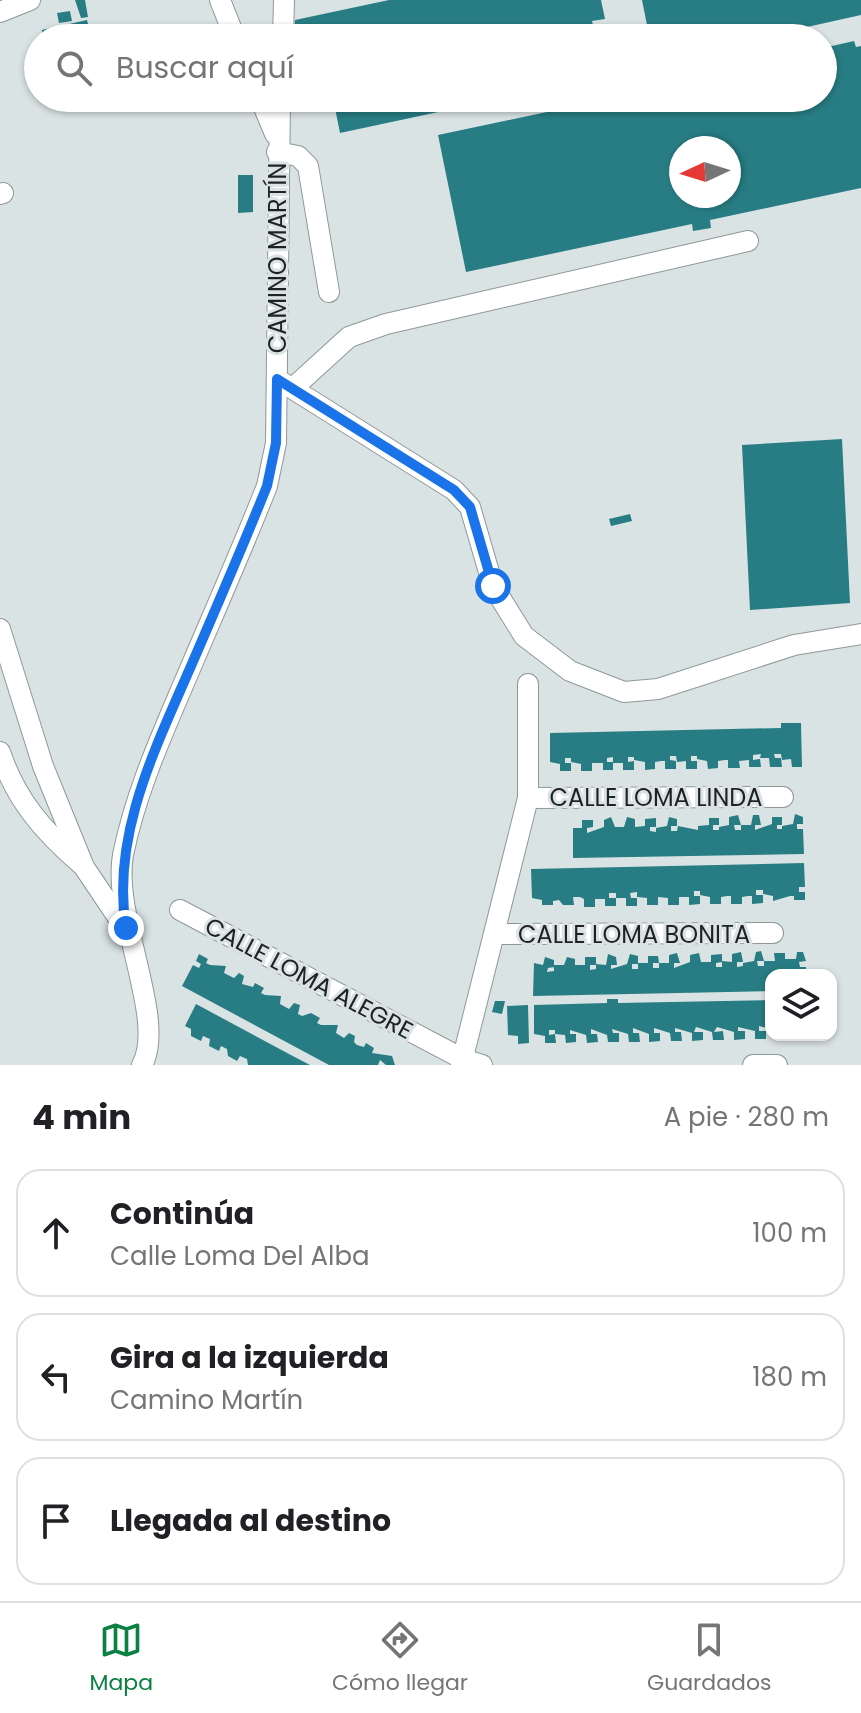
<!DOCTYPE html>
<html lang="es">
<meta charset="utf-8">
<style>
:root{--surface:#fff;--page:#f6f6f6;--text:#202124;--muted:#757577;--line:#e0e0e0;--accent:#0b8043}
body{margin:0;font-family:Poppins,sans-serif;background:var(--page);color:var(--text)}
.controls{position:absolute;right:24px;bottom:24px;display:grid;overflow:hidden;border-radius:16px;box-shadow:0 2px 6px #0004}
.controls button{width:72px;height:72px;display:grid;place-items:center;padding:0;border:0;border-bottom:2px solid var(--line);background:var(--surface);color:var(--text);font:40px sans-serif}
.compass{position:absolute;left:669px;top:136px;width:72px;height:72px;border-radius:50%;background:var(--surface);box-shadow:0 2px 6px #0004;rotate:266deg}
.stop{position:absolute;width:24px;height:24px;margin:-18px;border:6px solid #1a73e8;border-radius:50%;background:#fff}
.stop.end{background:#1a73e8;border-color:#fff;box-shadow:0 2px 8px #0008}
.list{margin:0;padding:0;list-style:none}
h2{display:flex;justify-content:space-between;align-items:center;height:104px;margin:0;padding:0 32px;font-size:34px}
h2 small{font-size:26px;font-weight:400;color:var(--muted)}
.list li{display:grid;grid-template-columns:52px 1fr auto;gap:24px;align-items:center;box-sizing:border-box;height:128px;margin:0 16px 16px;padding:0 16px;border:2px solid var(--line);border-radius:24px}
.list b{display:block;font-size:30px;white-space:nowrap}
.list p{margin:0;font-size:26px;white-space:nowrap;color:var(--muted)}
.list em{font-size:26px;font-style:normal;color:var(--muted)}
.icon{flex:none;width:44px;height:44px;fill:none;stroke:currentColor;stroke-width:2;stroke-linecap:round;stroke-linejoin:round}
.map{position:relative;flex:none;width:861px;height:1065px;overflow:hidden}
.search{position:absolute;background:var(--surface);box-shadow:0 2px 6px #0004;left:24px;right:24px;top:24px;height:88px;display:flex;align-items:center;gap:20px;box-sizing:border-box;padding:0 28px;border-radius:44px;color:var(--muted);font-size:30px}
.sheet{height:536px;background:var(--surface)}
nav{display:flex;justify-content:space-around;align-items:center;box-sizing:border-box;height:112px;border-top:2px solid var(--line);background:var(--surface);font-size:22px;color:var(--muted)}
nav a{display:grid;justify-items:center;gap:4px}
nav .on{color:var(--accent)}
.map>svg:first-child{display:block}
.building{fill:#277d83;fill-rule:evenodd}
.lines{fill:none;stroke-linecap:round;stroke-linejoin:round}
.minor-casing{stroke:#8f9898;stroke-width:22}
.minor{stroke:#fff;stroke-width:20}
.route{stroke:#1a73e8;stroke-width:10}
.labels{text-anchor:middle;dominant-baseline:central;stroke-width:6;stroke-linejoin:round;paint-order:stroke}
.street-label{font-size:24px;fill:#1f2223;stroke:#dae3e4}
</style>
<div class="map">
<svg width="861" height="1065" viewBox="0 0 861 1065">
<rect width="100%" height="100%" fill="#dae3e4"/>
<g class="building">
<path d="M75,0H85L88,17L81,18Z"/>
<path d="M389,0H601L605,19L592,21L596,38H294L295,20Z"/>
<path d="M642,0H861V15L757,38H662L660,28L648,30Z"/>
<path d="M70,11L72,21L59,23L57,13Z"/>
<path d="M87,20L89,28L80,31L82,38H71L68,33L43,38L42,30Z"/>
<path d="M854,41L856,47L861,46V188L710,220L711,228L693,231L692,224L466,272L438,135L613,98H823V48ZM681,148H729V196H681Z"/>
<path d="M333,98H499V99L340,133Z"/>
<path d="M238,175H253V212L238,213Z"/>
<path d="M842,439L850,603L750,610L742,445Z"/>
<path d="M630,514L632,521L611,526L609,519Z"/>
<path d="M781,723H801L802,767H792L791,759L782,760L781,754H774L775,758H781L782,767H770L769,758H760L761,754L753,755V760L760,759L761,767H749V760L739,761L740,768H728V760H725L718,761V768L708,769L707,761L697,759V756H691V761H697V769H686V761L677,762L676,756H670V760L676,761V769H665V761H661L655,762V769L645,770V762L634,760V757H628V762L634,761V770H623V763H613V757L607,758V762H613V770H603V763H592V771H581V764L571,762V758H565V763H571V771H560V764L550,762V733L781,728Z"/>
<path d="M795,814L803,817V824H797V829H803L804,854L573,858V828H582V820H593V827L587,828V833L604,827V820L611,817L615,827H624L627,817L635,819V827L645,826V819L656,818V827H650V831L656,832V828L667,826L669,817L677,819V826H671V831H677L678,826L698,830V826L709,825V818H719V825H713V830H719V827L729,825V817L738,815L741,825H734L735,830H741V825H751L753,815H759L761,825H755V830L772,824V817H782V825H777V829H782V826L793,824Z"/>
<path d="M804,863L805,887H799V892H805V900H794V896H790L773,901V896L763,894V890H756V895H763V903L752,904V896H748L742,897V904H731V896H727L721,897V904H710V897L700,895V891H694V896H700V904L689,905V897H679V905H668V898L658,897V905H647V898L637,897V892L630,893L631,898H637V906H626V898H616V893H609V898H616V906H605V899H595V907H584V899L580,897H573L574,905H563L559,900L553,901V905H542V900L532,898L531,869Z"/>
<path d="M761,951L764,961H757L758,966H764V961H775L774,953H785V959H796L797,952H803L806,961L799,962L800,967H806V975H771V991L533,996L534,963L543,965L545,957L554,960V967L548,968L547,972L554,971V965H564L567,957L575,959V965H585V957H596V965H590V970L596,969V964L606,965L608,954L616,957L617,965H611V969L627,964L630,954L638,956V964H632V969H638V963H648V956H658L659,963H653V968H659V963H669V955L677,953L680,963H674V968L690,962V955L699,953L701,962H711V955L722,954V962L716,963V967H722V961L732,962V954L741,952L743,962H737V967L743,966V963L754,961L756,952Z"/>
<path d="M199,954L208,959L206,963L210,965L226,966L224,973L234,978L239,973L244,976L242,984L253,987L255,983L264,988L261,993L265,995L281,996L280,1004L289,1009L294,1003L300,1005L298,1014L302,1016L311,1013L320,1018L317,1023L321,1025H338L336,1033L344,1038L349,1033L355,1036L354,1042L357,1045L364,1047L366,1043L374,1048L372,1053L392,1056L395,1065H386L380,1060L378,1065H329L182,986L193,965L199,968L201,964L196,961Z"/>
<path d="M607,999H618V1003L771,1000V1029L759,1026V1031H766V1039H755V1031L738,1027V1031H745V1039L734,1040V1032L717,1027L714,1032L723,1031L724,1040H713L712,1032L696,1027L694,1032H703V1040L692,1041V1033L675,1028V1032H681L682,1041H671L670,1033L654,1028V1033H660V1041L649,1042V1034L633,1028V1033H639L640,1042H629L628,1034L612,1029L613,1033H619V1042H608L607,1035L591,1029V1034H597L598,1042L587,1043L586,1035L570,1030V1034H576V1042L566,1043L565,1035L555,1034V1030H549V1035L555,1034L556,1043H545V1036L534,1034V1005L607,1003Z"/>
<path d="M495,1001H505L502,1014L492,1012Z"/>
<path d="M196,1004L289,1054L310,1065H248L247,1059L240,1056L237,1061L228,1056L227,1049L221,1046L219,1051L209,1046L210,1039L203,1036L201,1041L191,1036V1029L185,1026Z"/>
<path d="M528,1005L529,1043L518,1044V1036L508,1035L507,1006Z"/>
</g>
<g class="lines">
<defs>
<g id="minor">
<path d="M220,0L235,38"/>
<path d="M0,12L30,0"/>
<path d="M283,38L284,0"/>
<path d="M260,98L275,134"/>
<path d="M277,152L298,156L308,166L329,292"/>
<path d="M0,194L3,193"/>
<path d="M277,379L454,490L470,507L493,586L524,636L570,671L624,692L658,689L794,645L861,634"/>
<path d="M293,388L349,337L386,324L748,241"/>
<path d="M0,629L43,766L84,867L121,922"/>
<path d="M0,752C16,800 43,831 81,864"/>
<path d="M528,798L783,797"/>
<path d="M180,910L463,1059L482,1065"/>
<path d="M495,934L773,933"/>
<path d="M142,1065C167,1020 112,917 123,855C135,795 160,739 184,683C212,617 241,552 267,486L276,443L280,98"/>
<path d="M461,1065L528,798V684"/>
<path d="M753,1065H777"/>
</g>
</defs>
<use href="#minor" class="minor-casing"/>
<use href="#minor" class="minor"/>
</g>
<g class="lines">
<path class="route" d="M126,928C111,836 155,749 191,666C217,606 243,546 267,486L276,443L277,379L454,490L470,507L493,586"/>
</g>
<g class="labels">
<g class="street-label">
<text transform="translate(277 258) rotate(-90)">CAMINO MARTÍN</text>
<text x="656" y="797">CALLE LOMA LINDA</text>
<text x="634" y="934">CALLE LOMA BONITA</text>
<text transform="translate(309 978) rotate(28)">CALLE LOMA ALEGRE</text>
</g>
</g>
</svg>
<div class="controls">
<button><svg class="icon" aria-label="layers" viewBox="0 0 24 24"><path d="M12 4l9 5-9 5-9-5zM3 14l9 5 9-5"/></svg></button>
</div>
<svg class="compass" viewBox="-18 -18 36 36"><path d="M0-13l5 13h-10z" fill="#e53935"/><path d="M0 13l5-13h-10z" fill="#757577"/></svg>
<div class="stop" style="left:493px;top:586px"></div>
<div class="stop end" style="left:126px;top:928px"></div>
<div class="search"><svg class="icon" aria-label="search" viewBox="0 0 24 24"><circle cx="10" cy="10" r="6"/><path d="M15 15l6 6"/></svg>Buscar aquí</div>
</div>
<section class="sheet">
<h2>4 min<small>A pie · 280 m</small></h2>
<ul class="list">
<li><svg class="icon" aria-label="ahead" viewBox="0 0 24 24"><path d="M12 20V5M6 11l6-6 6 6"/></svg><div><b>Continúa</b><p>Calle Loma Del Alba</p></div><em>100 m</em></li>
<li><svg class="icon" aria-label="left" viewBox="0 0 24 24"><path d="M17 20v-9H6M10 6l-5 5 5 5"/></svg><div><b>Gira a la izquierda</b><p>Camino Martín</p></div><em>180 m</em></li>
<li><svg class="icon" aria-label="arrive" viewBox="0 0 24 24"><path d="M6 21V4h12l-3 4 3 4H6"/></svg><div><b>Llegada al destino</b></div></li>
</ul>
</section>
<nav>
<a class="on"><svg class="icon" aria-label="map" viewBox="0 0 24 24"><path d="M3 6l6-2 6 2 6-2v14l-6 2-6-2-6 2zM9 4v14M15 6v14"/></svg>Mapa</a>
<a><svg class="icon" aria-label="directions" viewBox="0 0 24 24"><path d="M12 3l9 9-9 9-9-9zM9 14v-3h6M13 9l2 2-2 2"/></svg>Cómo llegar</a>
<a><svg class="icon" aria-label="saved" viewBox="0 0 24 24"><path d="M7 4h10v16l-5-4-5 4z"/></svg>Guardados</a>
</nav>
